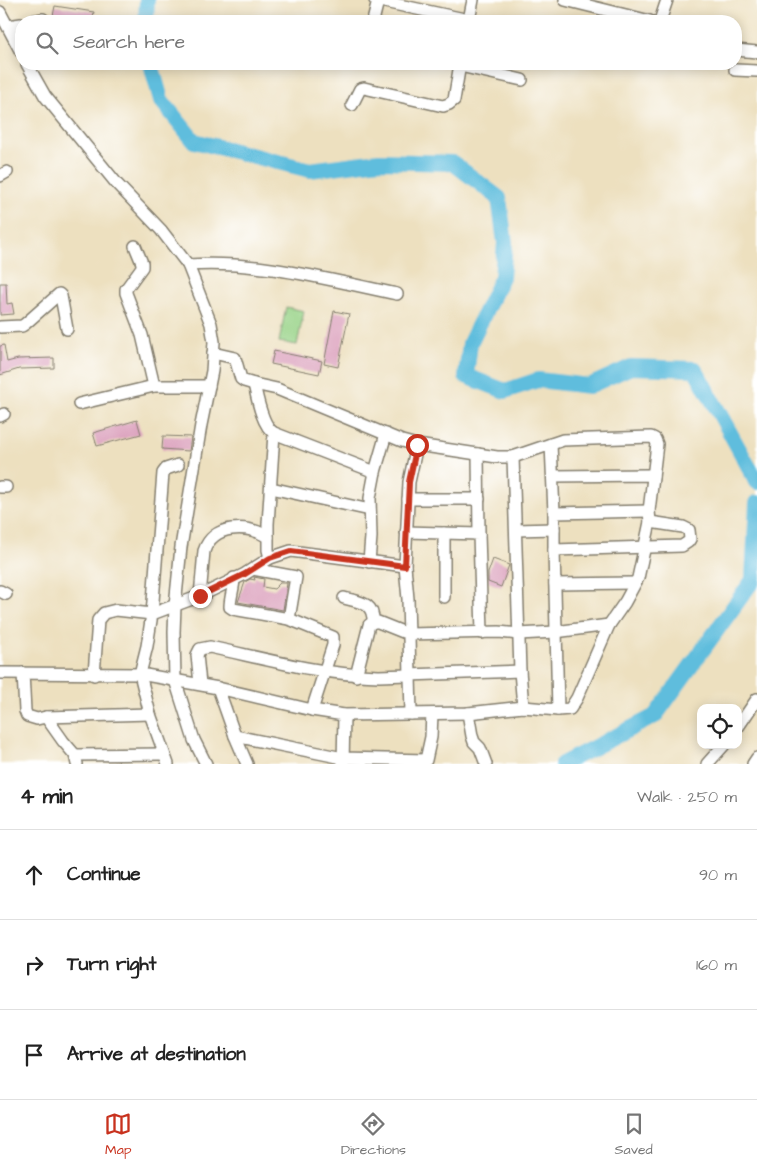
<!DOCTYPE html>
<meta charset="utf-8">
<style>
:root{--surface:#fff;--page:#f6f6f6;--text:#222;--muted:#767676;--line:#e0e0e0;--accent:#c8321e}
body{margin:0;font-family:"Architects Daughter",sans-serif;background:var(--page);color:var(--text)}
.controls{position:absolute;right:15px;bottom:15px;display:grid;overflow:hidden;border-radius:10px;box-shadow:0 2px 12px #0003}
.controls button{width:45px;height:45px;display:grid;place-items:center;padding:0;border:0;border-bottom:1px solid var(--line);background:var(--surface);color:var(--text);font:25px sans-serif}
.stop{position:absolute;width:15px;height:15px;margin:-11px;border:4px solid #c8321e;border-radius:50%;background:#fff}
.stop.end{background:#c8321e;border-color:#fff;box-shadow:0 1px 5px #0008}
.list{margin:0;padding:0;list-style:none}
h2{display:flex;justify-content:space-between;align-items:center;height:65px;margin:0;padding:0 20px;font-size:21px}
h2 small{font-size:16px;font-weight:400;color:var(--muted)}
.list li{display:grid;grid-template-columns:32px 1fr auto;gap:15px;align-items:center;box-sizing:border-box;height:90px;padding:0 20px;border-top:1px solid var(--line)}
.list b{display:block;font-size:19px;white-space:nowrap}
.list em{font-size:16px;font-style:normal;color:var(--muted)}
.icon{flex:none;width:28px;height:28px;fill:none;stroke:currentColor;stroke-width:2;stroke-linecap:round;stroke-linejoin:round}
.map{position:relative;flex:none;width:757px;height:764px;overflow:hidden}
.search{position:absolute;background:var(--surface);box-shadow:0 2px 12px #0003;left:15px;right:15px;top:15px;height:55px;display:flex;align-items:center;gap:12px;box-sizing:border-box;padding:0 18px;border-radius:20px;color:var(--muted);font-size:19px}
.sheet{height:335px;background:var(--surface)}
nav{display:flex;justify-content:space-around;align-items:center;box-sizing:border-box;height:70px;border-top:1px solid var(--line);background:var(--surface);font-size:14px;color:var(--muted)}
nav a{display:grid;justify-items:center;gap:2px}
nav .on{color:var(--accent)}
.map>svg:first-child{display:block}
.grass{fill:#98d387;stroke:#5a7852}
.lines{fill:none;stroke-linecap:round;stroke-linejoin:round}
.river{stroke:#5fbddd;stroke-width:16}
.building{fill:#dda4bf}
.minor-casing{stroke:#847e6e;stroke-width:14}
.minor{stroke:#fff;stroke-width:11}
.route{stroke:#c8321e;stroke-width:6}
</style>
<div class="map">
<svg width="757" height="764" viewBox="0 0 757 764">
<rect width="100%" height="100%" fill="#fff"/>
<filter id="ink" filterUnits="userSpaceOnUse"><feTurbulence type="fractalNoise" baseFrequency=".02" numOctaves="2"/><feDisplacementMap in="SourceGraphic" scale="10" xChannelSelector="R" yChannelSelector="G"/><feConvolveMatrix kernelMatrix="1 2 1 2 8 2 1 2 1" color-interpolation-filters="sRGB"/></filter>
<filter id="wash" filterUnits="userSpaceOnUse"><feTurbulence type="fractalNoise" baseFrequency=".0096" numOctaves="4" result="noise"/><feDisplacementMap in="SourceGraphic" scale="20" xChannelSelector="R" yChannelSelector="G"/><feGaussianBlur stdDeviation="1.12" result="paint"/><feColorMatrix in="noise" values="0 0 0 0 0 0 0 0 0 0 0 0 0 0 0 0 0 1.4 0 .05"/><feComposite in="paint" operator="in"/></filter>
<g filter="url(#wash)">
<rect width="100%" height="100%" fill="#ede0bf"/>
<path class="grass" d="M286,307L304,311L297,345L279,342Z"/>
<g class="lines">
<g class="river">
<path d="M146,21L147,0"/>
<path d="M151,64L161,100L194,141L310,170L379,161L453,163L499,198L505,243L502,277L470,343L466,376L505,391L538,380L589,386L631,367L695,369L757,482"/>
<path d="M562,764L655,716L753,580L757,503"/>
</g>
</g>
<g id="blocks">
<g class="building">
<path d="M55,6L94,12L92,21H52Z"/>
<path d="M0,283H6L7,304L12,303L14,314L0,315Z"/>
<path d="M334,311L349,314L338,367L324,364Z"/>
<path d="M4,345L7,362L18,359L54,358V368L19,369L0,375V346Z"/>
<path d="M274,351L322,361L319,374L271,364Z"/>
<path d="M137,420L141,434L97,446L93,433Z"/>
<path d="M163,436L191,437L189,451L162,449Z"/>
<path d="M493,559L509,565L501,587L488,582V573Z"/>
<path d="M254,577L264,579L263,587L274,589L280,583H287L283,610L238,602L245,582L250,579L255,580Z"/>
</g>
</g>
</g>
<g filter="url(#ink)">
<use href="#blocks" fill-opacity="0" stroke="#847e6e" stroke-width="1"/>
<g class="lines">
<defs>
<g id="minor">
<path d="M375,0L469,20L468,21"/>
<path d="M473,0L469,20L474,21"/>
<path d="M565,0L650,21"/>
<path d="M0,12L21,52"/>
<path d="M32,21L43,19"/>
<path d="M373,21L378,1"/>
<path d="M660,21L667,0"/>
<path d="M8,26L21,24"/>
<path d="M736,50L757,52"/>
<path d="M27,64L45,96L117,184L161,230L188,265L211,324L214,342L212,371L201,425L181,547L175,606L174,632L175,680L194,740L206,764"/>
<path d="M460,66L522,80"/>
<path d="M735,70L757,71"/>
<path d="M352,105L360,89L364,88L443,106L449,104L454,100L460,64"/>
<path d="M0,176L7,172"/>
<path d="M135,246L142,263V267L126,289V293L142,335L154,386"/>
<path d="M188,265C258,260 329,280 397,294"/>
<path d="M0,327L22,326L25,324L59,294L61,296L67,329"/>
<path d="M213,353L235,358L241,379L244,381L254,384"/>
<path d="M79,404L154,386H209"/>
<path d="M0,416L4,414"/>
<path d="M274,433L375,472"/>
<path d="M551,444L554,513"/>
<path d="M478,454L479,534"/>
<path d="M513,457L520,671L523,707"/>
<path d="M553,476L649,475L653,477"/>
<path d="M0,487H6"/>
<path d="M271,488L370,510"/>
<path d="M408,499H479"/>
<path d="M649,511L554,513V550L682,546L688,542L690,539L689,530L683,527L650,522"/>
<path d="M516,530L554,529"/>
<path d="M406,532L479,534L482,633"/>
<path d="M554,550L558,710"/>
<path d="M369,562L371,537L370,498L375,472L386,434"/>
<path d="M253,569L296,577L289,619"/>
<path d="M234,578C234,588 230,597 230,607L233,609L289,619L333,637V645L312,710"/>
<path d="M555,584L634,583"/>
<path d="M0,591L6,594"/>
<path d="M200,596L204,551C213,524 247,524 268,537"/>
<path d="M444,597V533"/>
<path d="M344,598C359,602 374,602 373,622L369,625L356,676"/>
<path d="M373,622H378L408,634L499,632L519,634L555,632L609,625"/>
<path d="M0,673L140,674L218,688L312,710L344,715L468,713L523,707L558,710L570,709L577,698L609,625L625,602L638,578L650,522L649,511L657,444L655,439L651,437L563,440L513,457H497L451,450L417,445L402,441L277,389L254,384C257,397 262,426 274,433L268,524V550L270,558"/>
<path d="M23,673L25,711L27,716L37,719L46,717"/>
<path d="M94,675L98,620L104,613L116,610L152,614L200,596L245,574L270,558L291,551L405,566"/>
<path d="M200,684L197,655L200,649L210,647C266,659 322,675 379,676L520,671"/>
<path d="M218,688L235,736L247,764"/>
<path d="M468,713L472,736L474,742L480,748L486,764"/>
<path d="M411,714L408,599L405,566L409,482L417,445"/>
<path d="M738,727L757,699"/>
<path d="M235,736L343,758L426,760L431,737L432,714"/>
<path d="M75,755L163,754"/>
<path d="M77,764L75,755L63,741L46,717L150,714"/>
<path d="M168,764L150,714L140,674L147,646L152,614L163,473L166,469L178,465"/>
<path d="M343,764L344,715"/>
<path d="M707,764L724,745"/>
<path d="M753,764L757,758"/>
</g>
</defs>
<use href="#minor" class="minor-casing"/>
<use href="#minor" class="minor"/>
</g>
</g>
<g class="lines" filter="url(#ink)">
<path class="route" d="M200,596L245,574L270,558L291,551L405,566L409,482L417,445"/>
</g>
</svg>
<div class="controls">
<button><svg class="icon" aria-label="locate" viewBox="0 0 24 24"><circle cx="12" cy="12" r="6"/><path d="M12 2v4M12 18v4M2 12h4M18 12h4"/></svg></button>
</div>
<div class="stop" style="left:417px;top:445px"></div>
<div class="stop end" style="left:200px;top:596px"></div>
<div class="search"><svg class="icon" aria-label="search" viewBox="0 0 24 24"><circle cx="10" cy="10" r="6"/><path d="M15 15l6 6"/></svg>Search here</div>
</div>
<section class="sheet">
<h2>4 min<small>Walk · 250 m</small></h2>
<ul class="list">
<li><svg class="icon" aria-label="ahead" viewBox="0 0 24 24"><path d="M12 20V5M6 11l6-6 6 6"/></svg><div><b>Continue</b></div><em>90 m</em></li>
<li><svg class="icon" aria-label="right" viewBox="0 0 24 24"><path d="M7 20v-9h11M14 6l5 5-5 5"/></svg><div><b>Turn right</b></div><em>160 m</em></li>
<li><svg class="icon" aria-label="arrive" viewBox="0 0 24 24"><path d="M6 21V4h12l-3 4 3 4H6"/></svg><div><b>Arrive at destination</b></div></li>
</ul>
</section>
<nav>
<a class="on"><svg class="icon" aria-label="map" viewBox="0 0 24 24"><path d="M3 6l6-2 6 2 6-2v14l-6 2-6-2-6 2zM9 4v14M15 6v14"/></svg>Map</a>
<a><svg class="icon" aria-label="directions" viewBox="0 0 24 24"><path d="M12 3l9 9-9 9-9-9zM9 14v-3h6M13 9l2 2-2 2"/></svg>Directions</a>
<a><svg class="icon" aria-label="saved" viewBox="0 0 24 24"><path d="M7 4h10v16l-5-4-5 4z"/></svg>Saved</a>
</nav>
